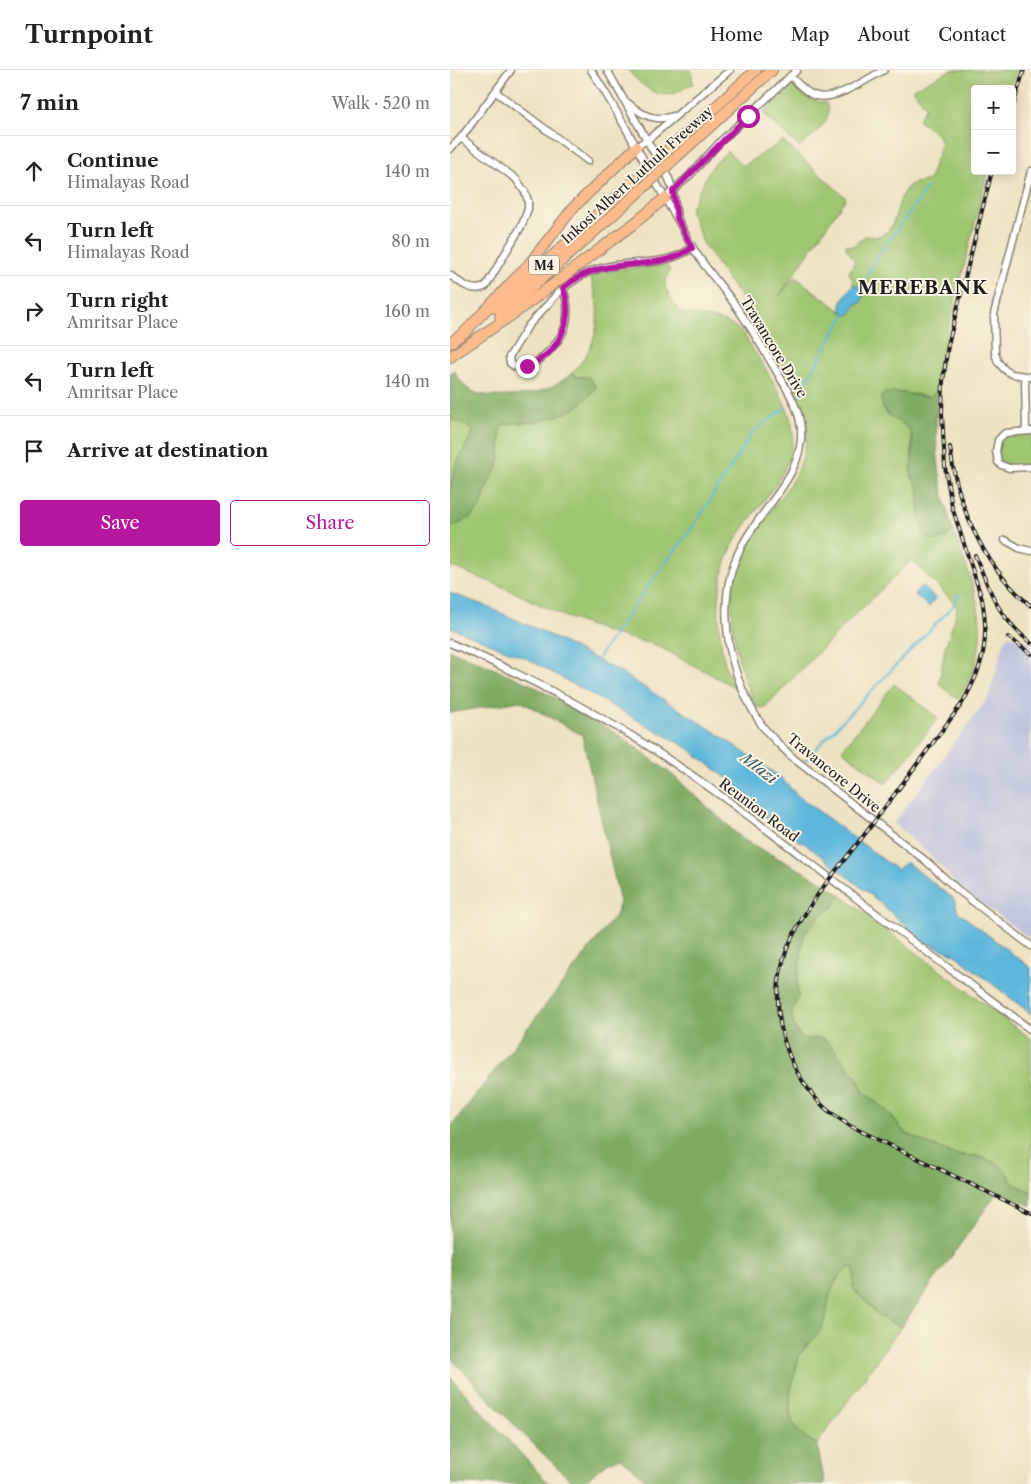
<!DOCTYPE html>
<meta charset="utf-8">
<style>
:root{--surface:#fff;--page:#f2f2f2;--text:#222;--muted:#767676;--line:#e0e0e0;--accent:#b5179e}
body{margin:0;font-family:"Libre Caslon Text",serif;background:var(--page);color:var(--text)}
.controls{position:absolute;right:15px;top:15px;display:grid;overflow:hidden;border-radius:5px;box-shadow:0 2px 12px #0003}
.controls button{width:45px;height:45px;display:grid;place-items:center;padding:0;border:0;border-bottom:1px solid var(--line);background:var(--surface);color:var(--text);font:25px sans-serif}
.stop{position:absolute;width:15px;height:15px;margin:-11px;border:4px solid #b5179e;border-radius:50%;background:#fff}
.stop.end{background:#b5179e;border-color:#fff;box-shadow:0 1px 5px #0008}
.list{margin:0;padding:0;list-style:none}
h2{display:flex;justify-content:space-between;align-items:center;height:65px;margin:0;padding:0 20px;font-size:21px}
h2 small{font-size:16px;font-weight:400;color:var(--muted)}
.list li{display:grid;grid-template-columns:32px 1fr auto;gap:15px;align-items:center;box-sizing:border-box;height:70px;padding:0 20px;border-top:1px solid var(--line)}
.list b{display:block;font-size:19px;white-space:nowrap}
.list p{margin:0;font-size:16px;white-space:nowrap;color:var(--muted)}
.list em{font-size:16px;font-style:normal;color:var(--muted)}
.actions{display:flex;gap:10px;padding:15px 20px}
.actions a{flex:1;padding:11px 0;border:1px solid var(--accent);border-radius:5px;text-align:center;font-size:18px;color:var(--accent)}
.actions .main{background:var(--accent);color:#fff}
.icon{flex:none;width:28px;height:28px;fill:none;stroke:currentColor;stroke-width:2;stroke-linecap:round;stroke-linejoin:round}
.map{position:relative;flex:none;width:581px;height:1414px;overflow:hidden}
header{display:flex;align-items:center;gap:30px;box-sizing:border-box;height:70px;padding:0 25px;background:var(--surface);border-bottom:1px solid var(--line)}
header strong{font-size:24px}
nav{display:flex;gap:28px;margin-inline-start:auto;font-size:18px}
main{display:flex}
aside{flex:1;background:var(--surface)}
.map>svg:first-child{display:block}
.industrial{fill:#c0c2dd}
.green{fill:#9ec570;stroke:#5d7046}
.forest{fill:#7eaa62;stroke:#4d633f}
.water{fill:#5db7db;stroke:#3c6a7c}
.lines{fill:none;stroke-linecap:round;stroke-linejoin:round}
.stream{stroke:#5db7db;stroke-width:2}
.minor-casing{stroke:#867f6f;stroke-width:9}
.highway-casing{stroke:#867f6f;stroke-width:12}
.minor{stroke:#fff;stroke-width:6}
.highway{stroke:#fbbb8c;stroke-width:10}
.rail-casing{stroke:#1c1c1c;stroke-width:4}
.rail{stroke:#fcf5e5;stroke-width:2;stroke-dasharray:5.5;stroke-linecap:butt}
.highway-bridge-casing{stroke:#867f6f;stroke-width:12;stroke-linecap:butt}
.highway-bridge{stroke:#fbbb8c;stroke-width:10}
.route{stroke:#b5179e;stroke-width:6}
.labels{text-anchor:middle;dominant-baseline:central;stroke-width:4;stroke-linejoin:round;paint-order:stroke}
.shield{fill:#fcf5e5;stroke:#5f5d58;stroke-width:1}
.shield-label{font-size:12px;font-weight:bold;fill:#1c1c1c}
.street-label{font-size:14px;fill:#1c1c1c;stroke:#fcf5e5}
.water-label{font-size:15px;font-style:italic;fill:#365a68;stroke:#fcf5e5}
.district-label{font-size:19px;font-weight:bold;letter-spacing:1px;fill:#1c1c1c;stroke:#fcf5e5}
</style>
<header>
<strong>Turnpoint</strong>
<nav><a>Home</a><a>Map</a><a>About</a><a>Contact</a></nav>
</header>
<main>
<aside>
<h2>7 min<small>Walk · 520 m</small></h2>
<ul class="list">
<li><svg class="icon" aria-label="ahead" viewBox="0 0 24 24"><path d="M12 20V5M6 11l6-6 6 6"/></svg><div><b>Continue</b><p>Himalayas Road</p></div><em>140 m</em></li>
<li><svg class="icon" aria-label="left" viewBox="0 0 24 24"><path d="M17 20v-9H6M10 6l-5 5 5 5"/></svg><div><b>Turn left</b><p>Himalayas Road</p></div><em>80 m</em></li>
<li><svg class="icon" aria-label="right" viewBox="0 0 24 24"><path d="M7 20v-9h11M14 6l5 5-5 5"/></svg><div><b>Turn right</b><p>Amritsar Place</p></div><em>160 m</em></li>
<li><svg class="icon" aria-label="left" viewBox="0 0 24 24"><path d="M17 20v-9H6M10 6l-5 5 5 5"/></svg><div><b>Turn left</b><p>Amritsar Place</p></div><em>140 m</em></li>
<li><svg class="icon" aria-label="arrive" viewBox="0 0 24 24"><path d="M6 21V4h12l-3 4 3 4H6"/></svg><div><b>Arrive at destination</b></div></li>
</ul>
<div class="actions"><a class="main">Save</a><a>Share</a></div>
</aside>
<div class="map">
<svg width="581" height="1414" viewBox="0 0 581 1414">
<rect width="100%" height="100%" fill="#fcf5e5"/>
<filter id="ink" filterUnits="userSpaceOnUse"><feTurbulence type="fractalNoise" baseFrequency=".02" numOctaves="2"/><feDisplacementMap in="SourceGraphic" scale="10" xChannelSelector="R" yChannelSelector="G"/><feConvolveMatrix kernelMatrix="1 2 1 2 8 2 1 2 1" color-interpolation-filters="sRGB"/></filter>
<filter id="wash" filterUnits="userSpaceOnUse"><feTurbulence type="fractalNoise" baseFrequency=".0096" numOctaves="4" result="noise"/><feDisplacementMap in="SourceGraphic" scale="20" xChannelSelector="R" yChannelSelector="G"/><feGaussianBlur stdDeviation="1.12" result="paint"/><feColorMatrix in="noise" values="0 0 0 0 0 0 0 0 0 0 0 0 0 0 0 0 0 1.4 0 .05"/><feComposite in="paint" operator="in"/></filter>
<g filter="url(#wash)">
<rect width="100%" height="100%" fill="#efe2c2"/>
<path class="industrial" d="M558,565L581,573V869L510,818L485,790L444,753L538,628L555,570Z"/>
<g class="green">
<path d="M178,0H241L243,14C236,15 232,21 226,23C206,30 190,14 178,0Z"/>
<path d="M501,0H566L561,19H525V101H538L493,279L487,320L480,327L446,322L437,344L457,357L461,363L462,390L461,402L462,407L468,416L472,458L495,469L503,460C525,522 549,568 508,629L489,614L495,578L506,545L507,536L462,490L404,546L314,638L305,636C284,591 269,515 298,471C322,435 361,402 356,355C353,326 323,284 307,258L309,254L254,175L240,140L260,99L277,81L293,96L333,71L396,128L329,226L345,207L396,245L404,235L411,233L410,215H403V210L399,203L405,191L396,178V175L403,176L415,166C449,173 443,136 456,119C461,111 473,113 480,109C487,75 505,72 468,51L476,37L463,19Z"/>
<path d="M341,17H345C354,27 362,32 376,33C385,52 361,66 349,77L313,43Z"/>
<path d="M216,195L220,200C218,204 215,210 215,215C216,221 228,241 234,244C237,245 241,244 245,245C262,248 283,251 294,265C310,291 342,335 343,363C345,407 299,441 281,479C269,506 267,535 270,564C272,582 275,604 286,618L206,575L160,563L116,547L53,517L0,496V458L20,448L31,436L38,414L48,397L50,387V359L54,354L87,352L139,307H127L122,303C150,274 153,243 140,206L164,200Z"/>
<path d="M0,350L14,353L23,362L5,397L0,420Z"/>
<path d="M581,363V395L561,396L551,392L548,385L550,371L556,365Z"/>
<path d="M444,614L488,648L436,714L392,680Z"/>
<path d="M390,825L581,969V1122L563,1113L554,1099L527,1086L508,1085L473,1072L453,1062L439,1043L413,1021L408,1009L367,968L355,969L350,966L343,954L342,942L348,926L347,915L351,879L354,865L364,851L370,845L383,837Z"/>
<path d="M401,1197L403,1198L404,1203L403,1217L429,1246L451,1257L367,1374L355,1368L343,1355L340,1346L341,1318L350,1284L365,1267L375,1247L380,1221L392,1203Z"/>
</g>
<g class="forest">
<path d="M4,301C9,308 14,318 22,321C28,325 38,325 45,326C74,327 99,323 122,303L127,307H139L146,317C142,322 138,328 133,332C110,351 81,352 54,354L50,359V387L48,397L38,414L31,436L20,448L1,458L0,420L5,397L23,362L14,353L0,350V303Z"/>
<path d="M487,320C484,368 488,415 503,460C492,471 486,475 473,464C471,454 470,444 469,434C468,429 469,423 468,418C467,412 461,408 461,401C461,391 465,372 461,363C456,349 431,352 431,326L435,323L446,322L480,327Z"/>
<path d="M0,580L82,615L167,664L219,702L294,770L371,811L390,825L383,837L370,845L354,865L347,915L348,926L342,942L343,954L348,964L355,969L372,968L379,973L408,1009L413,1021L439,1043L454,1062L473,1072L508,1085L527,1086L547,1093L554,1099L563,1113L581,1122V1136L549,1120L451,1257L429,1246L406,1222L403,1217L404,1204L403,1198L401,1197C373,1214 383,1234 372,1257C367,1268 355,1274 350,1284C347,1291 346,1300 344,1306C336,1337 336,1359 367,1374L375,1414H200L171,1388C155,1392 144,1402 134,1414H124L55,1346L0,1287V1058L168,842V834L170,832L132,665L70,631L0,643Z"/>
<path d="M0,1307L99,1414H0Z"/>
</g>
<g class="water">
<path d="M403,215L414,217L415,221L411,233L404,235V239L400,244L396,245L391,240C390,230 397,223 403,215Z"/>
<path d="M473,516L485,528L479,537L464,524L470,517Z"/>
<path d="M0,523L33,535L91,561L170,602L265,662L331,708L347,725L447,800L456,792L504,829L508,842L581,898V944L504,884L474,872L421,825L354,773L347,770L300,736L287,716L236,677L78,589L0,557Z"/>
</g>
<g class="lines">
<g class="stream">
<path d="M410,217L425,190L477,118"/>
<path d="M347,328L395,244"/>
<path d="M146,591L180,541L245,454L302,363L335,338"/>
<path d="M355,690L504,535L509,524"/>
</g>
</g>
</g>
<g filter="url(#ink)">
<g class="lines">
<defs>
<g id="minor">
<path d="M141,0C173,48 198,102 228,150C233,159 237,169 243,178C254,197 270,214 283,232C299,254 313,278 327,302C336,318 347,334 350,352C359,397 318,432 297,467C261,523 276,601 311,654C320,667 332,677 343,688L476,791L508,820L581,876"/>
<path d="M157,0L219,109L223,121L227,147"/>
<path d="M340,6C347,12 353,20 361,24C381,35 416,9 434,0"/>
<path d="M46,22L138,91"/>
<path d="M178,33C192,45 204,52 223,46"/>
<path d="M186,77L201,67L280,0"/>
<path d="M0,79L11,68L61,0"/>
<path d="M581,101L544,244L545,283L548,292L555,300L562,304L581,307"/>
<path d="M215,128L240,105L270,72L347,0"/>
<path d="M0,205C10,213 24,224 36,216L72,155L78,139V131L75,122L66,109L11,68"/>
<path d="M113,219C118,232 119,243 115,257C110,273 77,311 60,293L59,287L78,256L108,223C121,211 134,202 151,198C184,189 213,198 242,178"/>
<path d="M575,307L576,360"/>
<path d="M581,361L555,363L548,370L546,381L548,392L551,395L559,398L581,397"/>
<path d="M555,470L569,478L581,481"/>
<path d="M0,573C63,600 124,631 182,666C260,714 333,772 406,828C464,873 523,916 581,960"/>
</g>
<g id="highway">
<path d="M215,83L306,0"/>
<path d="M221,92L322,0"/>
<path d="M46,238L184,111"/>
<path d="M50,246L193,118"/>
<path d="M15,262L79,194L124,137L186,77"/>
<path d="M0,273L19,259"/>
<path d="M0,287L69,240L186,152L215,128"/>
</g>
</defs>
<use href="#minor" class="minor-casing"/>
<use href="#highway" class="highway-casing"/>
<use href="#minor" class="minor"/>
<use href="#highway" class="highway"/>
<defs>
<g id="rail">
<path d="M562,39L574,0"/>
<path d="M542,101L498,275L493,310L492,343L495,397L502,437L532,529C540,572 533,598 511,635C480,677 449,718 418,760C390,796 354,836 337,879C316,934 333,998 375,1038C383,1045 392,1050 400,1056L581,1143"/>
<path d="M500,377C507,437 534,497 581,536"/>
<path d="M525,485C541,523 547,546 581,573"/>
<path d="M558,567L581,584"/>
</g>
</defs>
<use href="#rail" class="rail-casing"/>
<use href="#rail" class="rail"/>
<defs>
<g id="highway-bridge">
<path d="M184,111L215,83"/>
<path d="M193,118L221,92"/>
</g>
</defs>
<use href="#highway-bridge" class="highway-bridge-casing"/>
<use href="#highway-bridge" class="highway-bridge"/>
</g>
</g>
<g class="lines" filter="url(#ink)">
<path class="route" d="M77,296C109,284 125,250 113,218C156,181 201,206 242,178L227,148L223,121L298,46"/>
</g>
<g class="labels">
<rect class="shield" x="79" y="185.5" width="30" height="19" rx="4"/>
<g class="shield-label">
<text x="94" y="195">M4</text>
</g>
<g class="street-label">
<text transform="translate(187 105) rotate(-42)">Inkosi Albert Luthuli Freeway</text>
<text transform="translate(324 277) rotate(59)">Travancore Drive</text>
<text transform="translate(384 703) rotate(39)">Travancore Drive</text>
<text transform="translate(309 740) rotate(37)">Reunion Road</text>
</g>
<g class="water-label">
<text transform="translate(309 698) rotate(37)">Mlazi</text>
</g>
<g class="district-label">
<text x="473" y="217">MEREBANK</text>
</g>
</g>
</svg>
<div class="controls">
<button>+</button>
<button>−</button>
</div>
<div class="stop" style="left:298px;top:46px"></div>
<div class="stop end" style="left:77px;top:296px"></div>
</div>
</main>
